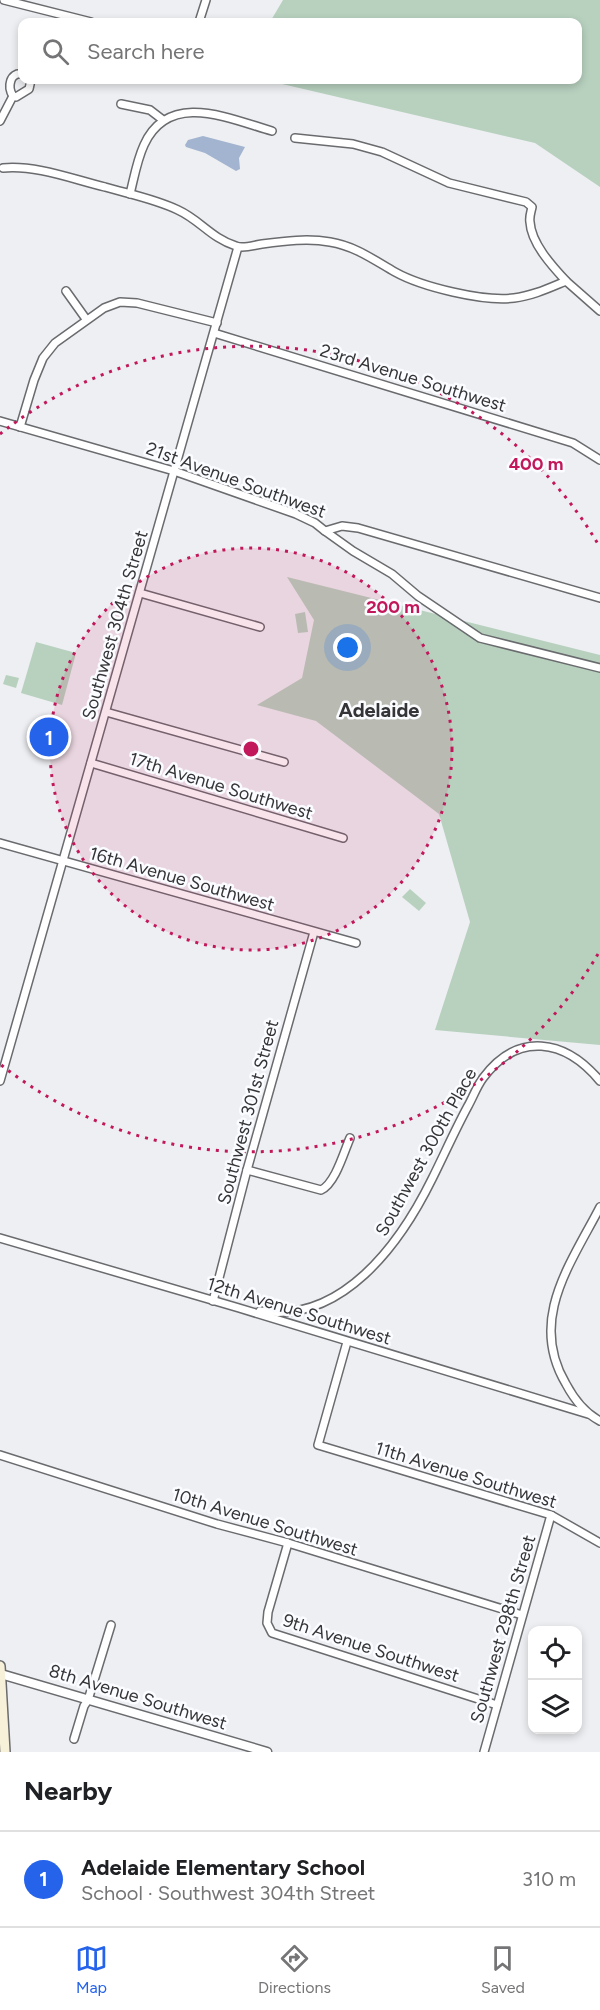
<!DOCTYPE html>
<meta charset="utf-8">
<style>
:root{--surface:#fff;--page:#f2f2f2;--text:#202124;--muted:#757577;--line:#e0e0e0;--accent:#2563eb}
body{margin:0;font-family:Figtree,sans-serif;background:var(--page);color:var(--text)}
.controls{position:absolute;right:18px;bottom:18px;display:grid;overflow:hidden;border-radius:12px;box-shadow:0 3px 9px #0003}
.controls button{width:54px;height:54px;display:grid;place-items:center;padding:0;border:0;border-bottom:2px solid var(--line);background:var(--surface);color:var(--text);font:30px sans-serif}
.you{position:absolute;left:348px;top:648px;width:21px;height:21px;margin:-15px;border:4px solid #fff;border-radius:50%;background:#1a73e8;box-shadow:0 0 0 9px #1a73e833}
.badge{display:grid;place-items:center;width:39px;height:39px;border-radius:50%;background:var(--accent);color:#fff;font-size:20px;font-weight:700}
.pin{position:absolute;translate:-50% -50%;border:3px solid #fff;box-shadow:0 2px 6px #0006}
.list{margin:0;padding:0;list-style:none}
h2{display:flex;justify-content:space-between;align-items:center;height:78px;margin:0;padding:0 24px;font-size:26px}
h2 small{font-size:20px;font-weight:400;color:var(--muted)}
.list li{display:grid;grid-template-columns:39px 1fr auto;gap:18px;align-items:center;box-sizing:border-box;height:96px;padding:0 24px;border-top:2px solid var(--line)}
.list b{display:block;font-size:22px;white-space:nowrap}
.list p{margin:0;font-size:20px;white-space:nowrap;color:var(--muted)}
.list em{font-size:20px;font-style:normal;color:var(--muted)}
.icon{flex:none;width:33px;height:33px;fill:none;stroke:currentColor;stroke-width:2;stroke-linecap:round;stroke-linejoin:round}
.map{position:relative;flex:none;width:600px;height:1752px;overflow:hidden}
.search{position:absolute;background:var(--surface);box-shadow:0 3px 9px #0003;left:18px;right:18px;top:18px;height:66px;display:flex;align-items:center;gap:15px;box-sizing:border-box;padding:0 21px;border-radius:12px;color:var(--muted);font-size:22px}
.sheet{height:174px;background:var(--surface)}
nav{display:flex;justify-content:space-around;align-items:center;box-sizing:border-box;height:84px;border-top:2px solid var(--line);background:var(--surface);font-size:16px;color:var(--muted)}
nav a{display:grid;justify-items:center;gap:3px}
nav .on{color:var(--accent)}
.map>svg:first-child{display:block}
.green{fill:#b8d1bf}
.water{fill:#a2b4cf}
.lines{fill:none;stroke-linecap:round;stroke-linejoin:round}
.minor-casing{stroke:#6a6b6e;stroke-width:10}
.tertiary-casing{stroke:#6a6b6e;stroke-width:11}
.secondary-casing{stroke:#6a6b6e;stroke-width:12}
.minor{stroke:#fff;stroke-width:7}
.tertiary{stroke:#fff;stroke-width:8}
.secondary{stroke:#f8f1d9;stroke-width:9}
.ring{fill:none;stroke:#c2185b;stroke-width:3;stroke-dasharray:3 6}
.labels{text-anchor:middle;dominant-baseline:central;stroke-width:5;stroke-linejoin:round;paint-order:stroke}
.street-label{font-size:18px;fill:#353537;stroke:#fbfcff}
.neighbourhood-label{font-size:20px;font-weight:bold;fill:#353537;stroke:#fbfcff}
.centre{fill:#c2185b;stroke:#fbfcff;stroke-width:3}
.ring-label{font-size:18px;text-anchor:middle;font-weight:bold;fill:#c2185b;stroke:#fbfcff;stroke-width:5;stroke-linejoin:round;paint-order:stroke}
</style>
<div class="map">
<svg width="600" height="1752" viewBox="0 0 600 1752">
<rect width="100%" height="100%" fill="#eeeff2"/>
<g class="green">
<path d="M283,0H600V187L535,143L265,80H578V22H270Z"/>
<path d="M287,577L600,655V1045L435,1030L470,922L439,814L316,721L257,705L302,678L314,620Z"/>
<path d="M305,612L308,632L298,633L295,614Z"/>
<path d="M36,642L76,653L62,705L21,693Z"/>
<path d="M6,675L19,678L16,688L3,684Z"/>
<path d="M410,889L426,903L419,911L402,897Z"/>
</g>
<path class="water" d="M203,136L245,147L239,158L240,169L236,171L205,153L186,147L185,145L188,140Z"/>
<g class="lines">
<defs>
<g id="minor">
<path d="M4,0L91,22"/>
<path d="M199,22L206,0"/>
<path d="M13,96C7,87 10,72 22,74"/>
<path d="M121,104L150,110L163,120"/>
<path d="M0,121L13,96L16,97L29,89L31,80"/>
<path d="M295,138L353,144L382,152L449,183L526,202L532,207C531,212 529,217 530,222C531,243 552,266 566,281"/>
<path d="M3,168C37,165 72,179 105,187C129,194 155,199 178,210C200,220 211,238 236,246C243,249 254,245 262,244C285,241 308,238 330,242C355,246 374,260 395,272C422,287 484,302 514,298C532,296 549,288 566,281L600,311"/>
<path d="M130,194C134,178 137,160 144,145C169,90 230,119 272,131"/>
<path d="M66,291L86,319"/>
<path d="M214,333L573,443L600,460"/>
<path d="M0,421L174,471L296,514L315,523L325,531L342,526L358,528L600,598"/>
<path d="M20,427L34,380L43,358L55,343L104,308L120,302L137,303L217,323"/>
<path d="M325,531L353,551L392,574L418,596L480,638L600,668"/>
<path d="M140,593L260,627"/>
<path d="M106,712L284,762"/>
<path d="M91,763L343,838"/>
<path d="M0,843L356,943"/>
<path d="M0,1081L238,247"/>
<path d="M247,1170L321,1190C335,1184 344,1152 350,1138"/>
<path d="M600,1207C570,1265 528,1320 566,1384C574,1399 585,1413 600,1421"/>
<path d="M0,1238L239,1308L588,1414"/>
<path d="M213,1301L247,1170L314,932"/>
<path d="M260,1311C342,1324 400,1244 432,1179C444,1155 455,1130 468,1106C473,1097 477,1086 483,1078C518,1031 565,1039 600,1081"/>
<path d="M347,1342L318,1445L551,1515L600,1543"/>
<path d="M0,1455L217,1524L288,1543L522,1615"/>
<path d="M288,1543L268,1612L267,1623L272,1633L497,1705"/>
<path d="M74,1739L84,1706L88,1700L111,1625"/>
<path d="M484,1752L551,1515"/>
</g>
<path id="tertiary" d="M1,1674L267,1752"/>
<path id="secondary" d="M0,1666L5,1752"/>
</defs>
<use href="#minor" class="minor-casing"/>
<use href="#tertiary" class="tertiary-casing"/>
<use href="#secondary" class="secondary-casing"/>
<use href="#minor" class="minor"/>
<use href="#tertiary" class="tertiary"/>
<use href="#secondary" class="secondary"/>
</g>
<circle cx="251" cy="749" r="201" fill="#c2185b" fill-opacity=".12"/>
<g class="ring">
<circle cx="251" cy="749" r="201"/>
<path d="M598 954A403 403 0 0 1 0 1064M0 434A403 403 0 0 1 598 544"/>
</g>
<g class="labels">
<g class="street-label">
<text transform="translate(413 378) rotate(17)">23rd Avenue Southwest</text>
<text transform="translate(236 480) rotate(20)">21st Avenue Southwest</text>
<text transform="translate(115 625) rotate(-74)">Southwest 304th Street</text>
<text transform="translate(221 786) rotate(17)">17th Avenue Southwest</text>
<text transform="translate(182 879) rotate(16)">16th Avenue Southwest</text>
<text transform="translate(248 1112) rotate(-75)">Southwest 301st Street</text>
<text transform="translate(426 1152) rotate(-61)">Southwest 300th Place</text>
<text transform="translate(299 1311) rotate(17)">12th Avenue Southwest</text>
<text transform="translate(466 1475) rotate(17)">11th Avenue Southwest</text>
<text transform="translate(265 1522) rotate(17)">10th Avenue Southwest</text>
<text transform="translate(503 1629) rotate(-74)">Southwest 298th Street</text>
<text transform="translate(371 1648) rotate(18)">9th Avenue Southwest</text>
<text transform="translate(138 1697) rotate(17)">8th Avenue Southwest</text>
</g>
<g class="neighbourhood-label">
<text x="379" y="710">Adelaide</text>
</g>
</g>
<circle cx="251" cy="749" r="9" class="centre"/>
<g class="ring-label">
<text x="536" y="470">400 m</text>
<text x="393" y="613">200 m</text>
</g>
</svg>
<div class="controls">
<button><svg class="icon" aria-label="locate" viewBox="0 0 24 24"><circle cx="12" cy="12" r="6"/><path d="M12 2v4M12 18v4M2 12h4M18 12h4"/></svg></button>
<button><svg class="icon" aria-label="layers" viewBox="0 0 24 24"><path d="M12 4l9 5-9 5-9-5zM3 14l9 5 9-5"/></svg></button>
</div>
<div class="you"></div>
<div class="pin badge" style="left:49px;top:737px">1</div>
<div class="search"><svg class="icon" aria-label="search" viewBox="0 0 24 24"><circle cx="10" cy="10" r="6"/><path d="M15 15l6 6"/></svg>Search here</div>
</div>
<section class="sheet">
<h2>Nearby<small></small></h2>
<ul class="list">
<li><span class="badge">1</span><div><b>Adelaide Elementary School</b><p>School · Southwest 304th Street</p></div><em>310 m</em></li>
</ul>
</section>
<nav>
<a class="on"><svg class="icon" aria-label="map" viewBox="0 0 24 24"><path d="M3 6l6-2 6 2 6-2v14l-6 2-6-2-6 2zM9 4v14M15 6v14"/></svg>Map</a>
<a><svg class="icon" aria-label="directions" viewBox="0 0 24 24"><path d="M12 3l9 9-9 9-9-9zM9 14v-3h6M13 9l2 2-2 2"/></svg>Directions</a>
<a><svg class="icon" aria-label="saved" viewBox="0 0 24 24"><path d="M7 4h10v16l-5-4-5 4z"/></svg>Saved</a>
</nav>
